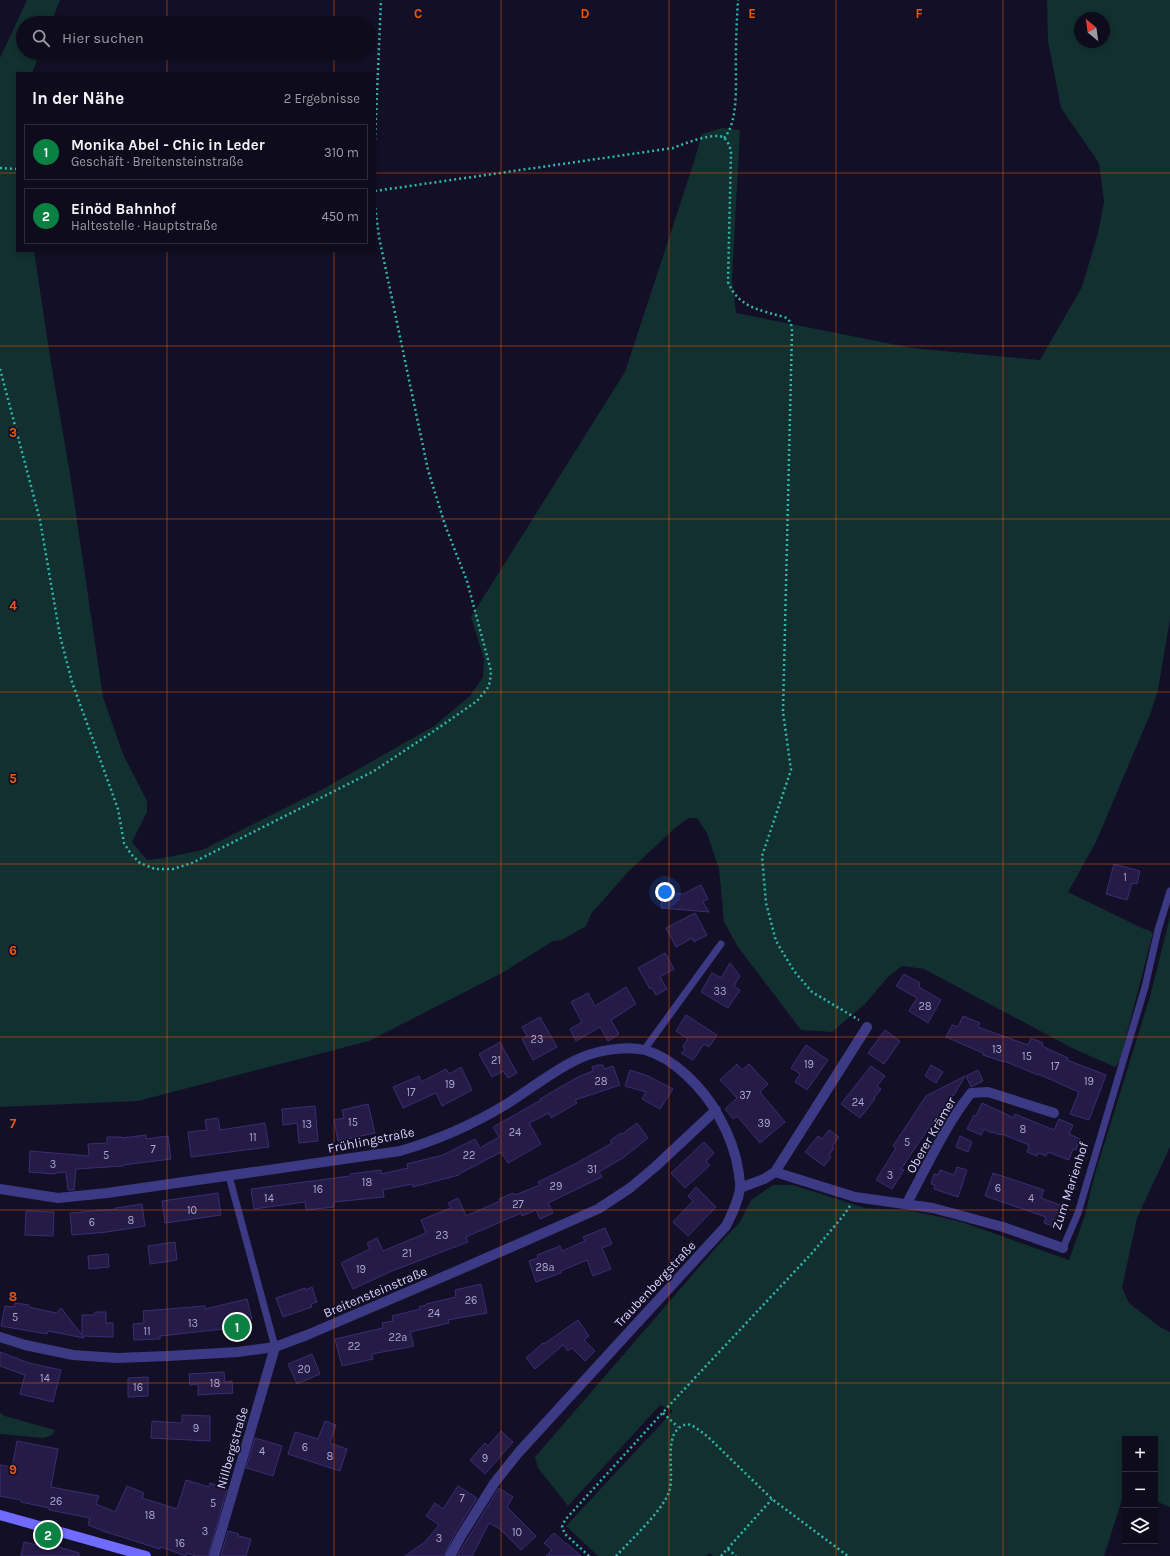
<!DOCTYPE html>
<html lang="de">
<meta charset="utf-8">
<style>
:root{--surface:#0e0b1c;--page:#1c1929;--text:#f1f3f6;--muted:#9b9ba3;--line:#2e2b3b;--accent:#0b8043}
body{margin:0;font-family:Karla,sans-serif;background:var(--page);color:var(--text)}
.controls{position:absolute;right:12px;bottom:12px;display:grid;overflow:hidden;border-radius:0px;box-shadow:0 2px 6px #0003}
.controls button{width:36px;height:36px;display:grid;place-items:center;padding:0;border:0;border-bottom:1px solid var(--line);background:var(--surface);color:var(--text);font:20px sans-serif}
.compass{position:absolute;left:1074px;top:12px;width:36px;height:36px;border-radius:50%;background:var(--surface);box-shadow:0 2px 6px #0003;rotate:331deg}
.you{position:absolute;left:665px;top:892px;width:14px;height:14px;margin:-10px;border:3px solid #fff;border-radius:50%;background:#1a73e8;box-shadow:0 0 0 6px #1a73e833}
.badge{display:grid;place-items:center;width:26px;height:26px;border-radius:50%;background:var(--accent);color:#fff;font-size:13px;font-weight:700}
.pin{position:absolute;translate:-50% -50%;border:2px solid #fff;box-shadow:0 1px 4px #0006}
.list{margin:0;padding:0;list-style:none}
h2{display:flex;justify-content:space-between;align-items:center;height:52px;margin:0;padding:0 16px;font-size:17px}
h2 small{font-size:13px;font-weight:400;color:var(--muted)}
.list li{display:grid;grid-template-columns:26px 1fr auto;gap:12px;align-items:center;box-sizing:border-box;height:56px;margin:0 8px 8px;padding:0 8px;border:1px solid var(--line);border-radius:0px}
.list b{display:block;font-size:15px;white-space:nowrap}
.list p{margin:0;font-size:13px;white-space:nowrap;color:var(--muted)}
.list em{font-size:13px;font-style:normal;color:var(--muted)}
.icon{flex:none;width:22px;height:22px;fill:none;stroke:currentColor;stroke-width:2;stroke-linecap:round;stroke-linejoin:round}
.map{position:relative;flex:none;width:1170px;height:1556px;overflow:hidden}
.search{position:absolute;background:var(--surface);box-shadow:0 2px 6px #0003;left:16px;top:16px;width:360px;height:44px;display:flex;align-items:center;gap:10px;box-sizing:border-box;padding:0 14px;border-radius:22px;color:var(--muted);font-size:15px}
.panel{position:absolute;background:var(--surface);box-shadow:0 2px 6px #0003;left:16px;top:72px;width:360px;height:180px;border-radius:0px}
.map>svg:first-child{display:block}
.green{fill:#12302f;fill-rule:evenodd}
.building{fill:#241b47;stroke:#3b2d73}
.lines{fill:none;stroke-linecap:round;stroke-linejoin:round}
.path{stroke:#2fb8b0;stroke-width:2.5;stroke-dasharray:2 3;stroke-linecap:butt}
.lane{stroke:#3d3a85;stroke-width:7}
.street{stroke:#3d3a85;stroke-width:10}
.secondary{stroke:#6f6bff;stroke-width:10}
.grid{fill:none;stroke:#e8590c;stroke-width:1;stroke-opacity:0.55}
.labels{text-anchor:middle;dominant-baseline:central;stroke-width:3.5;stroke-linejoin:round;paint-order:stroke}
.number-label{font-size:11px;fill:#aca6d1}
.street-label{font-size:13px;fill:#d9d4ff;stroke:#130f26}
.grid-label{font-size:13px;text-anchor:middle;font-weight:bold;fill:#e8590c;stroke:#130f26;stroke-width:3.5;stroke-linejoin:round;paint-order:stroke}
</style>
<div class="map">
<svg width="1170" height="1556" viewBox="0 0 1170 1556">
<rect width="100%" height="100%" fill="#130f26"/>
<g class="green">
<path d="M27,0H60L51,23H23V53H40L32,73H17V251H34L51,363L71,480L103,697L123,754L147,801V812L132,842L147,860L164,858L202,850L325,788L434,726L470,696L483,677L484,659L471,617L625,372L693,165L702,134L722,128L740,130L732,280L736,313L912,348L1040,360L1082,287L1098,233L1104,202L1099,163L1061,108L1048,41L1047,0H1170V619L1158,690L1151,712L1096,842L1068,892L1144,929L1149,930L1153,933L1120,1060L1115,1067L1072,1048L924,969L902,966L887,978L865,1004L832,1032L801,1030L738,947L724,922L719,869L707,833L697,818H689L676,827L628,872L591,914L586,926L562,940L553,941L502,973L369,1041L138,1101L0,1107V58ZM1080,18H1104V42H1080Z"/>
<path d="M1170,917V1147L1137,1218L1122,1288L1129,1303L1160,1327L1170,1332V1507L1155,1501V1439H1125V1490L1104,1556H713L709,1553L706,1556H598L566,1526L673,1411L660,1405L568,1506L538,1468L535,1457L720,1243L740,1222L751,1200L773,1185H793L865,1208L913,1211L962,1222L1069,1260L1085,1215L1094,1177L1151,993Z"/>
<path d="M0,1413L5,1416L55,1430L52,1435L44,1438L0,1434Z"/>
</g>
<g class="building">
<path d="M1114,864L1140,871L1137,884L1132,883L1127,900L1106,894Z"/>
<path d="M701,885L708,899L703,902L709,912L661,908L662,893L683,894Z"/>
<path d="M695,913L707,935L694,942L692,938L676,947L666,928Z"/>
<path d="M665,953L674,969L660,977L667,989L656,995L652,988L650,989L638,968Z"/>
<path d="M730,963L740,976L734,986L740,990L728,1008L701,992L712,973L721,978Z"/>
<path d="M904,974L920,983L919,987L941,1000L928,1023L909,1011L917,998L896,986Z"/>
<path d="M626,987L636,1004L611,1020L619,1034L608,1041L600,1027L576,1041L570,1029L582,1022L571,1002L588,993L595,1006Z"/>
<path d="M686,1015L717,1035L709,1047L704,1044L693,1060L681,1053L685,1050L683,1046L688,1039L676,1031Z"/>
<path d="M963,1016L980,1023L978,1027L1028,1045L1031,1038L1043,1043L1042,1046L1068,1058L1067,1060L1106,1075L1089,1120L1070,1114L1079,1092L1038,1074V1075L1004,1061V1062L983,1055V1053L946,1037L952,1025L958,1027Z"/>
<path d="M540,1017L557,1047L533,1060L522,1039L527,1036L522,1027Z"/>
<path d="M885,1030L900,1041L884,1064L868,1053Z"/>
<path d="M500,1042L517,1073L508,1078L503,1071L492,1077L479,1054Z"/>
<path d="M806,1045L828,1060L807,1090L795,1082L800,1074L791,1068Z"/>
<path d="M737,1064L742,1070L749,1064L768,1084L760,1092L785,1122L760,1143L737,1116L733,1119L725,1109L737,1098L720,1080Z"/>
<path d="M598,1065H603L604,1069L613,1066L620,1085L575,1100L577,1103L551,1118L549,1113L529,1123L541,1144L508,1163L501,1152L459,1174V1175L413,1187L412,1184L383,1190L384,1197L334,1202V1207L306,1210L305,1202L254,1209L251,1189L350,1176V1174L381,1170V1174L408,1168L407,1164L443,1155L475,1139L480,1148L499,1137L493,1127L541,1100L540,1099L578,1077L593,1071L592,1067Z"/>
<path d="M931,1065L943,1072L936,1083L925,1076Z"/>
<path d="M871,1066L885,1076L877,1086L881,1089L874,1098L875,1099L860,1118L841,1104Z"/>
<path d="M461,1067L472,1090L442,1106L436,1093L403,1108L393,1087L419,1076L421,1082L446,1069L449,1074Z"/>
<path d="M630,1070L648,1076L673,1089L660,1109L642,1099L646,1092L625,1086Z"/>
<path d="M978,1070L983,1081L971,1087L966,1076Z"/>
<path d="M965,1076L954,1095L951,1097L933,1127L930,1126L901,1169L904,1170L892,1189L876,1180L896,1148L893,1146L926,1096Z"/>
<path d="M982,1103L1014,1118L1015,1114L1054,1130L1059,1119L1073,1125L1069,1134L1080,1139L1076,1150L1073,1149L1069,1160L1048,1152L1046,1156L1038,1153L1037,1156L1027,1152L1029,1145L1002,1134L1001,1135L993,1132L992,1133L984,1129L981,1135L967,1129L974,1115L976,1116Z"/>
<path d="M368,1104L375,1133L338,1141L334,1120L344,1118L342,1110Z"/>
<path d="M315,1106L318,1141L299,1143L297,1123L283,1125L282,1109Z"/>
<path d="M218,1118L220,1130L265,1123L269,1147L191,1157L188,1132L207,1130L205,1120Z"/>
<path d="M637,1123L648,1138L623,1158L599,1172L602,1177L548,1203L553,1213L540,1219L536,1210L522,1216L521,1213L466,1237L468,1242L392,1271L353,1289L341,1263L370,1249L367,1243L377,1238L383,1251L426,1233L421,1220L451,1208L448,1203L458,1198L466,1216L500,1201L499,1199L513,1193L515,1195L540,1185L538,1182L573,1165L612,1143L610,1141L621,1133L622,1134Z"/>
<path d="M829,1130L839,1137L832,1146L834,1148L829,1155L831,1157L824,1166L805,1152L818,1136L822,1139Z"/>
<path d="M146,1135V1139L168,1136L171,1159L123,1165V1166L76,1169L74,1190H68L66,1172L55,1173V1174L29,1172L30,1151L89,1156L88,1144L107,1143V1137H122V1138Z"/>
<path d="M960,1136L972,1142L968,1152L956,1147Z"/>
<path d="M704,1142L714,1153L706,1161L710,1165L685,1188L671,1173Z"/>
<path d="M957,1167L967,1170L958,1197L934,1189L935,1185L931,1184L934,1174L938,1175L940,1170L954,1175Z"/>
<path d="M993,1173L1044,1190L1041,1198L1066,1207L1059,1228L1044,1223L1046,1217L985,1196Z"/>
<path d="M696,1187L716,1207L688,1236L673,1222L693,1201L688,1196Z"/>
<path d="M218,1193L221,1215L165,1223L162,1201Z"/>
<path d="M142,1204L145,1226L107,1232L72,1235L70,1213L116,1209V1208Z"/>
<path d="M26,1211L54,1212L53,1236L25,1235Z"/>
<path d="M605,1228L612,1244L602,1248L611,1269L593,1276L587,1260L561,1271V1273L536,1282L529,1261L538,1258L537,1255L560,1246L562,1251L585,1241L583,1237Z"/>
<path d="M175,1242L177,1260L150,1264L148,1246Z"/>
<path d="M108,1254L109,1267L89,1269L88,1256Z"/>
<path d="M481,1284L487,1313L448,1320L449,1323L410,1332L414,1346L372,1354L373,1359L342,1366L335,1339L383,1328L382,1323L393,1321L392,1316L420,1309L419,1307L426,1305V1304L456,1297L455,1290Z"/>
<path d="M312,1287L317,1302L311,1304L312,1307L283,1317L276,1298L305,1288L306,1290Z"/>
<path d="M247,1299L252,1319H248L250,1328L225,1334L224,1329L160,1336V1339L134,1340L133,1324L144,1323L143,1311L205,1306V1309Z"/>
<path d="M15,1303L29,1305V1307L56,1313L61,1308L82,1335V1315H94L95,1312H106V1323H113V1337L83,1336L84,1338L48,1331L47,1334L1,1326L5,1306L14,1307Z"/>
<path d="M578,1320L589,1336L584,1340L595,1351L585,1361L572,1348L568,1351L563,1345L535,1369L526,1358L543,1343L544,1344Z"/>
<path d="M0,1352L29,1363L61,1370L53,1402L20,1394L25,1375L0,1366Z"/>
<path d="M312,1354L320,1374L297,1384L288,1364Z"/>
<path d="M224,1372L225,1382L232,1381L233,1393L198,1395V1384L190,1385L189,1374Z"/>
<path d="M148,1377V1396L128,1397V1378Z"/>
<path d="M182,1415L210,1416V1441L151,1438L152,1421L182,1423Z"/>
<path d="M325,1421L336,1425L330,1443L347,1449L340,1471L288,1454L295,1432L318,1439Z"/>
<path d="M501,1431L513,1442L485,1474L470,1460L485,1443L488,1446Z"/>
<path d="M255,1438L282,1446L273,1476L246,1468Z"/>
<path d="M17,1441L58,1449L51,1487L99,1496L96,1504L115,1512L127,1486L144,1493L142,1498L177,1509L186,1480L209,1487L210,1483L227,1489L208,1556H195L187,1553L186,1556L161,1547L160,1549L106,1532L88,1525L90,1518L49,1510V1508L21,1502V1500L0,1496V1465L12,1467Z"/>
<path d="M458,1486L477,1498L455,1533L444,1556H405L425,1542L439,1525L426,1516L435,1503L443,1509Z"/>
<path d="M499,1488L513,1497L507,1507L536,1536L521,1550L500,1529L489,1523L472,1556H457Z"/>
<path d="M228,1531L239,1534L238,1536L251,1539L246,1556H221Z"/>
<path d="M554,1533L566,1544V1543L581,1556H546L552,1550L544,1543Z"/>
<path d="M24,1542L41,1546L42,1542L79,1553V1556H21Z"/>
</g>
<g class="lines">
<g class="path">
<path d="M724,138C740,121 735,76 736,53C736,35 737,18 738,0"/>
<path d="M375,140L381,0"/>
<path d="M0,168L17,169"/>
<path d="M375,191L673,148C684,144 715,131 724,138C728,141 730,147 731,152L728,282C739,309 762,310 787,318L791,323L792,331L783,712L791,770L762,856L766,903L776,941L794,971L812,992L859,1020"/>
<path d="M0,369L40,520L60,636L72,682L118,809L124,843L131,854L140,863L155,869H173L192,863L374,771L434,731L477,701L487,689L490,682L491,671L467,581L445,525L428,470L379,237L375,205"/>
<path d="M663,1413L678,1427"/>
<path d="M728,1549L736,1556"/>
<path d="M589,1556L565,1534L562,1527L565,1520L676,1398L812,1253L843,1216L850,1206"/>
<path d="M616,1556C630,1541 663,1510 669,1492C676,1472 660,1429 688,1424L695,1427L707,1436L772,1499L848,1556"/>
<path d="M721,1556L772,1499"/>
</g>
<g class="lane">
<path d="M644,1050L721,944"/>
<path d="M229,1176L275,1347"/>
<path d="M1063,1248L1078,1213L1145,987L1158,930L1170,891"/>
</g>
<g class="street">
<path d="M775,1172L855,1197L933,1208L1003,1227L1063,1248"/>
<path d="M740,1188L764,1179L775,1172L867,1027"/>
<path d="M0,1189L58,1198L107,1193L400,1151C438,1140 472,1125 505,1105C528,1091 550,1073 574,1061C593,1051 624,1045 645,1050C674,1058 704,1089 718,1115C729,1134 736,1152 739,1174C739,1179 741,1184 740,1189C738,1202 732,1214 726,1226L519,1452L495,1482L461,1536L450,1556"/>
<path d="M907,1203C927,1166 945,1126 971,1093L988,1092L1054,1113"/>
<path d="M0,1337L25,1345L73,1355L117,1358L168,1356L238,1352L275,1347L307,1335L452,1273L598,1209L630,1188L655,1167L716,1110"/>
<path d="M214,1556L275,1347"/>
</g>
<path class="secondary" d="M0,1515L146,1556"/>
</g>
<path class="grid" d="M167,0V23M334,0V23M501,0V1556M669,0V1556M836,0V1556M1003,0V1556M167,53V73M334,53V73M0,173H17M375,173H1170M167,251V1556M334,251V1556M0,346H1170M0,519H1170M0,692H1170M0,864H1170M0,1037H1170M0,1210H1170M0,1383H1170"/>
<g class="labels">
<g class="number-label">
<text x="1125" y="877">1</text>
<text x="720" y="991">33</text>
<text x="925" y="1006">28</text>
<text x="537" y="1039">23</text>
<text x="997" y="1049">13</text>
<text x="1027" y="1056">15</text>
<text x="496" y="1060">21</text>
<text x="809" y="1064">19</text>
<text x="1055" y="1066">17</text>
<text x="601" y="1081">28</text>
<text x="1089" y="1081">19</text>
<text x="450" y="1084">19</text>
<text x="411" y="1092">17</text>
<text x="745" y="1095">37</text>
<text x="858" y="1102">24</text>
<text x="353" y="1122">15</text>
<text x="764" y="1123">39</text>
<text x="307" y="1124">13</text>
<text x="1023" y="1129">8</text>
<text x="515" y="1132">24</text>
<text x="253" y="1137">11</text>
<text x="907" y="1142">5</text>
<text x="153" y="1149">7</text>
<text x="106" y="1155">5</text>
<text x="469" y="1155">22</text>
<text x="53" y="1164">3</text>
<text x="592" y="1169">31</text>
<text x="890" y="1175">3</text>
<text x="367" y="1182">18</text>
<text x="556" y="1186">29</text>
<text x="998" y="1188">6</text>
<text x="318" y="1189">16</text>
<text x="269" y="1198">14</text>
<text x="1031" y="1198">4</text>
<text x="518" y="1204">27</text>
<text x="192" y="1210">10</text>
<text x="131" y="1220">8</text>
<text x="92" y="1222">6</text>
<text x="442" y="1235">23</text>
<text x="407" y="1253">21</text>
<text x="545" y="1267">28a</text>
<text x="361" y="1269">19</text>
<text x="471" y="1300">26</text>
<text x="434" y="1313">24</text>
<text x="15" y="1317">5</text>
<text x="193" y="1323">13</text>
<text x="147" y="1331">11</text>
<text x="398" y="1337">22a</text>
<text x="354" y="1346">22</text>
<text x="304" y="1369">20</text>
<text x="45" y="1378">14</text>
<text x="215" y="1383">18</text>
<text x="138" y="1387">16</text>
<text x="196" y="1428">9</text>
<text x="305" y="1447">6</text>
<text x="262" y="1451">4</text>
<text x="330" y="1456">8</text>
<text x="485" y="1458">9</text>
<text x="462" y="1498">7</text>
<text x="56" y="1501">26</text>
<text x="213" y="1503">5</text>
<text x="150" y="1515">18</text>
<text x="205" y="1531">3</text>
<text x="517" y="1532">10</text>
<text x="439" y="1538">3</text>
<text x="180" y="1543">16</text>
</g>
<g class="street-label">
<text transform="translate(931 1135) rotate(-60)">Oberer Krämer</text>
<text transform="translate(371 1140) rotate(-11)">Frühlingstraße</text>
<text transform="translate(1070 1186) rotate(-72)">Zum Marienhof</text>
<text transform="translate(655 1284) rotate(-47)">Traubenbergstraße</text>
<text transform="translate(375 1292) rotate(-23)">Breitensteinstraße</text>
<text transform="translate(232 1448) rotate(-74)">Nillbergstraße</text>
</g>
</g>
<g class="grid-label">
<text x="418" y="18">C</text>
<text x="585" y="18">D</text>
<text x="752" y="18">E</text>
<text x="919" y="18">F</text>
<text x="13" y="437">3</text>
<text x="13" y="610">4</text>
<text x="13" y="783">5</text>
<text x="13" y="955">6</text>
<text x="13" y="1128">7</text>
<text x="13" y="1301">8</text>
<text x="13" y="1474">9</text>
</g>
</svg>
<div class="controls">
<button>+</button>
<button>−</button>
<button><svg class="icon" aria-label="layers" viewBox="0 0 24 24"><path d="M12 4l9 5-9 5-9-5zM3 14l9 5 9-5"/></svg></button>
</div>
<svg class="compass" viewBox="-18 -18 36 36"><path d="M0-13l5 13h-10z" fill="#e53935"/><path d="M0 13l5-13h-10z" fill="#9b9ba3"/></svg>
<div class="you"></div>
<div class="pin badge" style="left:237px;top:1327px">1</div>
<div class="pin badge" style="left:48px;top:1535px">2</div>
<div class="search"><svg class="icon" aria-label="search" viewBox="0 0 24 24"><circle cx="10" cy="10" r="6"/><path d="M15 15l6 6"/></svg>Hier suchen</div>
<section class="panel">
<h2>In der Nähe<small>2 Ergebnisse</small></h2>
<ul class="list">
<li><span class="badge">1</span><div><b>Monika Abel - Chic in Leder</b><p>Geschäft · Breitensteinstraße</p></div><em>310 m</em></li>
<li><span class="badge">2</span><div><b>Einöd Bahnhof</b><p>Haltestelle · Hauptstraße</p></div><em>450 m</em></li>
</ul>
</section>
</div>
